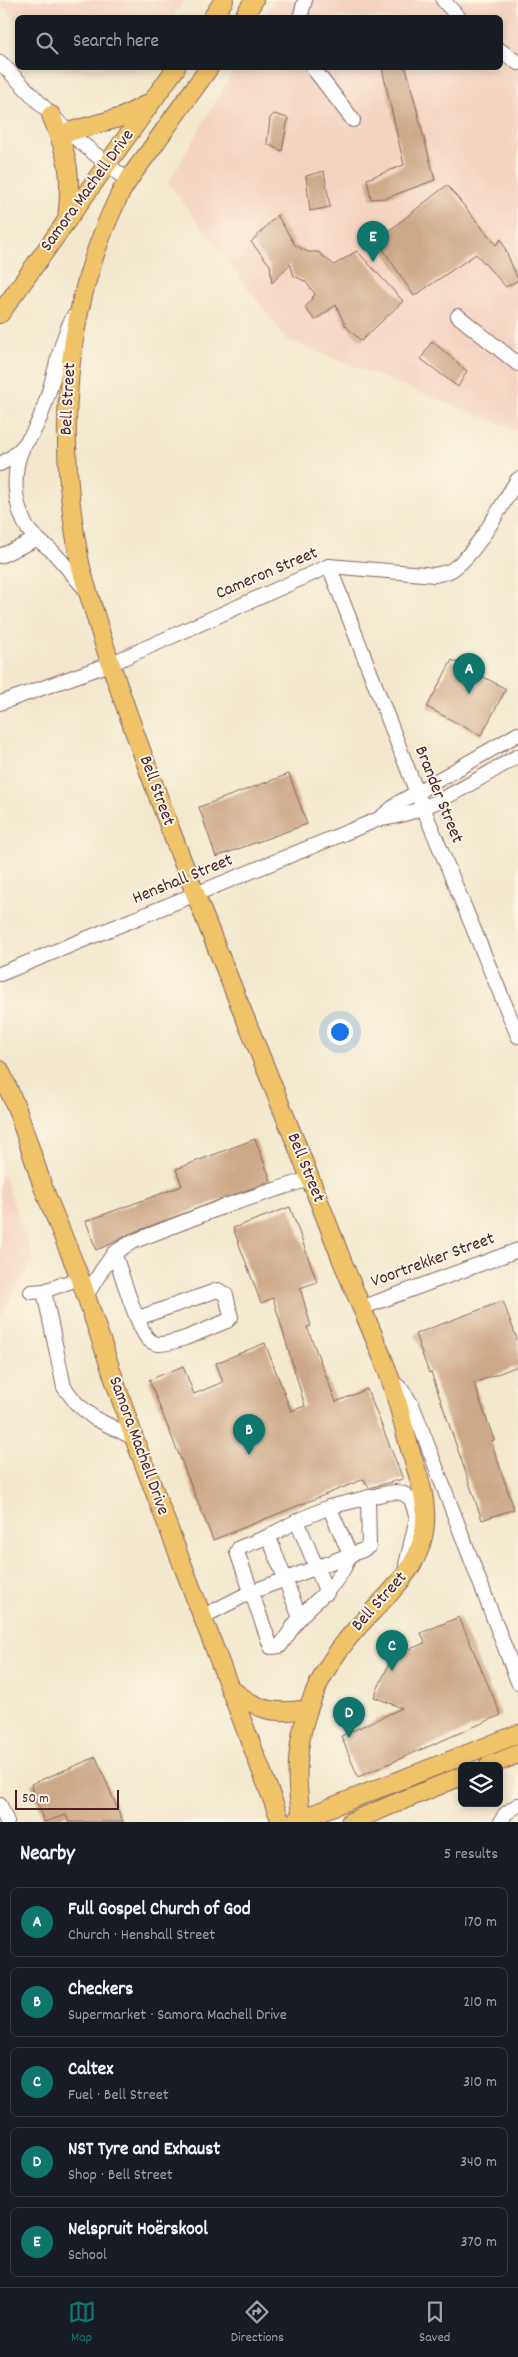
<!DOCTYPE html>
<meta charset="utf-8">
<style>
:root{--surface:#171b24;--page:#242831;--text:#f1f3f6;--muted:#9ea1a6;--line:#363941;--accent:#0f766e}
body{margin:0;font-family:Dekko,sans-serif;background:var(--page);color:var(--text)}
.controls{position:absolute;right:15px;bottom:15px;display:grid;overflow:hidden;border-radius:8px;box-shadow:0 2px 8px #0003}
.controls button{width:45px;height:45px;display:grid;place-items:center;padding:0;border:0;border-bottom:1px solid var(--line);background:var(--surface);color:var(--text);font:25px sans-serif}
.scale{position:absolute;left:15px;bottom:12px;width:104px;box-sizing:border-box;padding-left:5px;border:2px solid #4a1f2b;border-top:0;font-size:14px;line-height:18px;white-space:nowrap;color:#4a1f2b;-webkit-text-stroke:4px #fcf5e5;paint-order:stroke}
.you{position:absolute;left:339px;top:1031px;width:18px;height:18px;margin:-12px;border:4px solid #fff;border-radius:50%;background:#1a73e8;box-shadow:0 0 0 8px #1a73e833}
.badge{display:grid;place-items:center;width:32px;height:32px;border-radius:50%;background:var(--accent);color:#fff;font-size:16px;font-weight:700}
.pin{position:absolute;translate:-50% -41px;filter:drop-shadow(0 1px 2px #0008)}
.pin::after{content:'';position:absolute;top:26px;width:18px;height:15px;background:inherit;clip-path:polygon(0 0,100% 0,50% 100%)}
.list{margin:0;padding:0;list-style:none}
h2{display:flex;justify-content:space-between;align-items:center;height:65px;margin:0;padding:0 20px;font-size:21px}
h2 small{font-size:16px;font-weight:400;color:var(--muted)}
.list li{display:grid;grid-template-columns:32px 1fr auto;gap:15px;align-items:center;box-sizing:border-box;height:70px;margin:0 10px 10px;padding:0 10px;border:1px solid var(--line);border-radius:8px}
.list b{display:block;font-size:19px;white-space:nowrap}
.list p{margin:0;font-size:16px;white-space:nowrap;color:var(--muted)}
.list em{font-size:16px;font-style:normal;color:var(--muted)}
.icon{flex:none;width:28px;height:28px;fill:none;stroke:currentColor;stroke-width:2;stroke-linecap:round;stroke-linejoin:round}
.map{position:relative;flex:none;width:518px;height:1822px;overflow:hidden}
.search{position:absolute;background:var(--surface);box-shadow:0 2px 8px #0003;left:15px;right:15px;top:15px;height:55px;display:flex;align-items:center;gap:12px;box-sizing:border-box;padding:0 18px;border-radius:8px;color:var(--muted);font-size:19px}
.sheet{height:465px;background:var(--surface)}
nav{display:flex;justify-content:space-around;align-items:center;box-sizing:border-box;height:70px;border-top:1px solid var(--line);background:var(--surface);font-size:14px;color:var(--muted)}
nav a{display:grid;justify-items:center;gap:2px}
nav .on{color:var(--accent)}
.map>svg:first-child{display:block}
.built{fill:#f4d3c1}
.building{fill:#cda886}
.lines{fill:none;stroke-linecap:round;stroke-linejoin:round}
.minor-casing{stroke:#856564;stroke-width:16}
.major-casing{stroke:#856564;stroke-width:20}
.minor{stroke:#fff;stroke-width:14}
.major{stroke:#f1c369;stroke-width:18}
.labels{text-anchor:middle;dominant-baseline:central;stroke-width:4;stroke-linejoin:round;paint-order:stroke}
.street-label{font-size:18px;fill:#4a1f2b;stroke:#fcf5e5}
</style>
<div class="map">
<svg width="518" height="1822" viewBox="0 0 518 1822">
<rect width="100%" height="100%" fill="#fcf5e5"/>
<filter id="ink" filterUnits="userSpaceOnUse"><feTurbulence type="fractalNoise" baseFrequency=".02" numOctaves="2"/><feDisplacementMap in="SourceGraphic" scale="10" xChannelSelector="R" yChannelSelector="G"/><feConvolveMatrix kernelMatrix="1 2 1 2 8 2 1 2 1" color-interpolation-filters="sRGB"/></filter>
<filter id="wash" filterUnits="userSpaceOnUse"><feTurbulence type="fractalNoise" baseFrequency=".0096" numOctaves="4" result="noise"/><feDisplacementMap in="SourceGraphic" scale="20" xChannelSelector="R" yChannelSelector="G"/><feGaussianBlur stdDeviation="1.12" result="paint"/><feColorMatrix in="noise" values="0 0 0 0 0 0 0 0 0 0 0 0 0 0 0 0 0 1.4 0 .05"/><feComposite in="paint" operator="in"/></filter>
<g filter="url(#wash)">
<rect width="100%" height="100%" fill="#f3e8cd"/>
<g class="built">
<path d="M0,0H184L172,17L18,18L17,22L0,3Z"/>
<path d="M274,0H518V431L287,340L168,183L235,68H500V18L264,17Z"/>
<path d="M60,68H139L136,73L63,70Z"/>
<path d="M4,1176L33,1259L0,1318V1177Z"/>
</g>
<g id="blocks">
<g class="building">
<path d="M382,68H406L435,180L386,198L371,199L367,179L404,165Z"/>
<path d="M274,114L288,118L282,151L267,144L270,118Z"/>
<path d="M324,171L330,207L310,211L306,176Z"/>
<path d="M447,185L496,245L501,239L518,280L506,287L476,254L414,296L377,240Z"/>
<path d="M277,215L295,245L308,252H318L334,265L357,251L403,301L361,341L345,325L336,305L315,320L305,308L315,294L305,281L294,276L290,264L272,283L270,265L251,242Z"/>
<path d="M432,341L467,371L458,387L421,359Z"/>
<path d="M452,660L506,689L481,736L427,707Z"/>
<path d="M289,774L307,824L216,857L199,807Z"/>
<path d="M255,1139L271,1181L129,1234L113,1243L96,1250L86,1221L182,1186L176,1169Z"/>
<path d="M290,1207L317,1282L300,1288L311,1326L307,1327L336,1402L367,1389L403,1479L369,1488L364,1479L213,1540L149,1380L183,1366L194,1394L223,1382L216,1363L265,1343L291,1411L305,1406L273,1298L261,1303L233,1228Z"/>
<path d="M503,1301L518,1342V1366L474,1383L494,1440L491,1441L514,1509L482,1520L431,1372L429,1373L415,1334Z"/>
<path d="M459,1617L501,1715L358,1777L341,1736L402,1708L374,1697L398,1644L410,1649L425,1643L421,1633Z"/>
<path d="M96,1757L123,1822H69L66,1815L44,1822L31,1784Z"/>
</g>
</g>
</g>
<g filter="url(#ink)">
<use href="#blocks" fill-opacity="0" stroke="#856564" stroke-width="1"/>
<g class="lines">
<defs>
<g id="minor">
<path d="M443,0L459,18"/>
<path d="M300,18L305,0"/>
<path d="M500,50L518,63"/>
<path d="M0,62L68,132L128,181"/>
<path d="M313,68L353,120"/>
<path d="M458,316L518,364"/>
<path d="M23,447C11,472 14,506 28,529C34,538 44,544 51,550C64,563 75,578 87,591"/>
<path d="M0,464C52,440 49,362 73,317"/>
<path d="M0,556L37,539"/>
<path d="M329,566L417,793L518,1036"/>
<path d="M0,703L110,664L329,566L435,575C441,573 448,573 453,569C478,552 501,505 518,479"/>
<path d="M379,819L400,802L518,734"/>
<path d="M0,974L379,819C426,815 477,779 518,756"/>
<path d="M114,1253C121,1271 137,1327 148,1339C150,1341 155,1344 158,1344C178,1344 208,1328 227,1321L231,1317L226,1295L218,1290L138,1318"/>
<path d="M44,1291L64,1387L77,1404L94,1418L134,1438"/>
<path d="M31,1292L44,1291L80,1278"/>
<path d="M86,1296L102,1270L114,1253L132,1242L222,1207L309,1179"/>
<path d="M361,1308L518,1250"/>
<path d="M391,1380L403,1391L413,1407L518,1682"/>
<path d="M267,1537L297,1521"/>
<path d="M327,1593L297,1521L329,1507L387,1493L396,1492L404,1494L411,1499L417,1518L406,1565"/>
<path d="M202,1617L251,1592L363,1550L369,1546L368,1497"/>
<path d="M300,1618L270,1540L267,1537L239,1548L237,1552L271,1647L280,1646C287,1637 293,1626 300,1617C321,1595 340,1584 350,1554L329,1507"/>
<path d="M0,1805L7,1822"/>
<path d="M501,1822L505,1814L518,1805"/>
</g>
<g id="major">
<path d="M212,18L224,0"/>
<path d="M243,18L254,0"/>
<path d="M209,68C191,93 172,119 154,145C141,163 126,180 117,200C63,313 56,442 80,563C84,582 91,600 96,618C115,682 139,744 162,807C218,959 284,1107 341,1258C357,1299 377,1340 391,1381C398,1402 403,1424 409,1446C415,1466 424,1489 425,1510C429,1564 388,1593 356,1629C307,1684 287,1750 303,1822"/>
<path d="M51,115C69,159 72,173 67,220"/>
<path d="M68,132L122,117L149,103"/>
<path d="M0,314L176,68"/>
<path d="M0,1070L17,1109L43,1187L80,1278L134,1438L281,1822"/>
<path d="M229,1687C256,1710 272,1715 307,1709"/>
<path d="M488,1766L518,1754"/>
<path d="M293,1822L518,1734"/>
<path d="M350,1822L462,1776"/>
</g>
</defs>
<use href="#minor" class="minor-casing"/>
<use href="#major" class="major-casing"/>
<use href="#minor" class="minor"/>
<use href="#major" class="major"/>
</g>
</g>
<g class="labels">
<g class="street-label">
<text transform="translate(88 191) rotate(-54)">Samora Machell Drive</text>
<text transform="translate(69 399) rotate(-87)">Bell Street</text>
<text transform="translate(267 574) rotate(-23)">Cameron Street</text>
<text transform="translate(156 791) rotate(70)">Bell Street</text>
<text transform="translate(438 795) rotate(68)">Brander Street</text>
<text transform="translate(183 880) rotate(-22)">Henshall Street</text>
<text transform="translate(305 1168) rotate(68)">Bell Street</text>
<text transform="translate(433 1261) rotate(-20)">Voortrekker Street</text>
<text transform="translate(138 1446) rotate(70)">Samora Machell Drive</text>
<text transform="translate(380 1602) rotate(-48)">Bell Street</text>
</g>
</g>
</svg>
<div class="controls">
<button><svg class="icon" aria-label="layers" viewBox="0 0 24 24"><path d="M12 4l9 5-9 5-9-5zM3 14l9 5 9-5"/></svg></button>
</div>
<div class="scale">50 m</div>
<div class="you"></div>
<div class="pin badge" style="left:469px;top:694px">A</div>
<div class="pin badge" style="left:249px;top:1455px">B</div>
<div class="pin badge" style="left:392px;top:1671px">C</div>
<div class="pin badge" style="left:349px;top:1738px">D</div>
<div class="pin badge" style="left:373px;top:262px">E</div>
<div class="search"><svg class="icon" aria-label="search" viewBox="0 0 24 24"><circle cx="10" cy="10" r="6"/><path d="M15 15l6 6"/></svg>Search here</div>
</div>
<section class="sheet">
<h2>Nearby<small>5 results</small></h2>
<ul class="list">
<li><span class="badge">A</span><div><b>Full Gospel Church of God</b><p>Church · Henshall Street</p></div><em>170 m</em></li>
<li><span class="badge">B</span><div><b>Checkers</b><p>Supermarket · Samora Machell Drive</p></div><em>210 m</em></li>
<li><span class="badge">C</span><div><b>Caltex</b><p>Fuel · Bell Street</p></div><em>310 m</em></li>
<li><span class="badge">D</span><div><b>NST Tyre and Exhaust</b><p>Shop · Bell Street</p></div><em>340 m</em></li>
<li><span class="badge">E</span><div><b>Nelspruit Hoërskool</b><p>School</p></div><em>370 m</em></li>
</ul>
</section>
<nav>
<a class="on"><svg class="icon" aria-label="map" viewBox="0 0 24 24"><path d="M3 6l6-2 6 2 6-2v14l-6 2-6-2-6 2zM9 4v14M15 6v14"/></svg>Map</a>
<a><svg class="icon" aria-label="directions" viewBox="0 0 24 24"><path d="M12 3l9 9-9 9-9-9zM9 14v-3h6M13 9l2 2-2 2"/></svg>Directions</a>
<a><svg class="icon" aria-label="saved" viewBox="0 0 24 24"><path d="M7 4h10v16l-5-4-5 4z"/></svg>Saved</a>
</nav>
